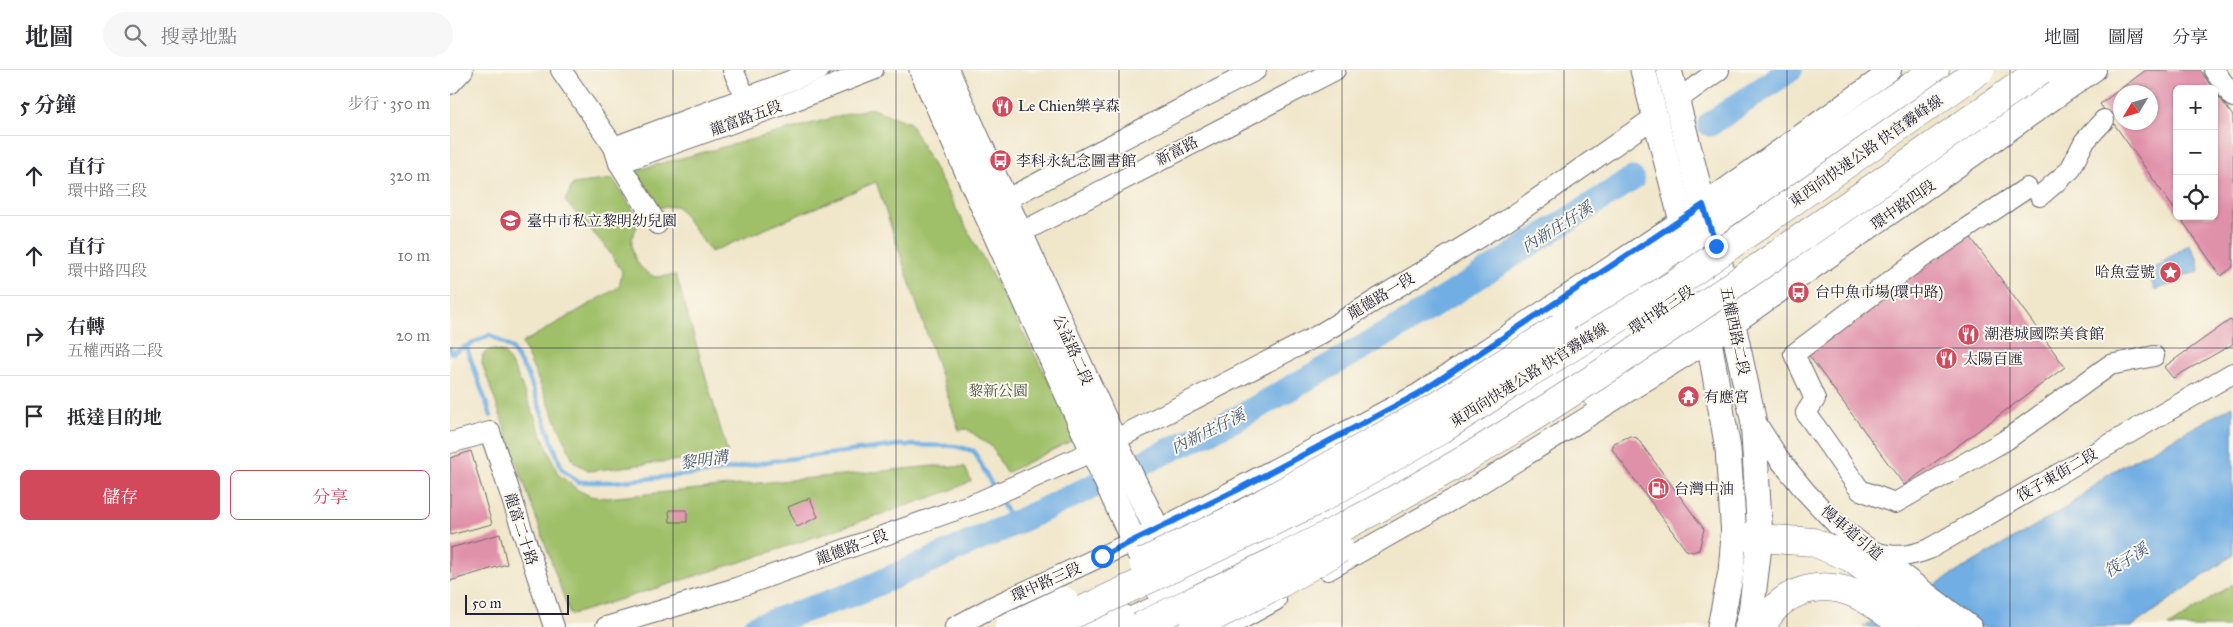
<!DOCTYPE html>
<html lang="zh-TW">
<meta charset="utf-8">
<style>
:root{--surface:#fff;--page:#f7f7f7;--text:#2b2b33;--muted:#7c7c81;--line:#e1e1e2;--accent:#d1495b}
body{margin:0;font-family:"IM FELL Great Primer","Noto Serif TC",serif;background:var(--page);color:var(--text)}
.controls{position:absolute;right:15px;top:15px;display:grid;overflow:hidden;border-radius:8px;box-shadow:0 1px 4px #0004}
.controls button{width:45px;height:45px;display:grid;place-items:center;padding:0;border:0;border-bottom:1px solid var(--line);background:var(--surface);color:var(--text);font:25px sans-serif}
.compass{position:absolute;left:1663px;top:15px;width:45px;height:45px;border-radius:50%;background:var(--surface);box-shadow:0 1px 4px #0004;rotate:232deg}
.scale{position:absolute;left:15px;bottom:12px;width:104px;box-sizing:border-box;padding-left:5px;border:2px solid #22223b;border-top:0;font-size:14px;line-height:18px;white-space:nowrap;color:#22223b;-webkit-text-stroke:4px #fbf7ec;paint-order:stroke}
.stop{position:absolute;width:15px;height:15px;margin:-11px;border:4px solid #1a73e8;border-radius:50%;background:#fff}
.stop.end{background:#1a73e8;border-color:#fff;box-shadow:0 1px 5px #0008}
.list{margin:0;padding:0;list-style:none}
h2{display:flex;justify-content:space-between;align-items:center;height:65px;margin:0;padding:0 20px;font-size:21px}
h2 small{font-size:16px;font-weight:400;color:var(--muted)}
.list li{display:grid;grid-template-columns:32px 1fr auto;gap:15px;align-items:center;box-sizing:border-box;height:80px;padding:0 20px;border-top:1px solid var(--line)}
.list b{display:block;font-size:19px;white-space:nowrap}
.list p{margin:0;font-size:16px;white-space:nowrap;color:var(--muted)}
.list em{font-size:16px;font-style:normal;color:var(--muted)}
.actions{display:flex;gap:10px;padding:15px 20px}
.actions a{flex:1;padding:11px 0;border:1px solid var(--accent);border-radius:8px;text-align:center;font-size:18px;color:var(--accent)}
.actions .main{background:var(--accent);color:#fff}
.icon{flex:none;width:28px;height:28px;fill:none;stroke:currentColor;stroke-width:2;stroke-linecap:round;stroke-linejoin:round}
.map{position:relative;flex:none;width:1783px;height:557px;overflow:hidden}
header{display:flex;align-items:center;gap:30px;box-sizing:border-box;height:70px;padding:0 25px;background:var(--surface);border-bottom:1px solid var(--line)}
header strong{font-size:24px}
nav{display:flex;gap:28px;margin-inline-start:auto;font-size:18px}
.search{width:350px;height:45px;background:var(--page);display:flex;align-items:center;gap:12px;box-sizing:border-box;padding:0 18px;border-radius:28px;color:var(--muted);font-size:19px}
main{display:flex}
aside{flex:1;background:var(--surface)}
.map>svg:first-child{display:block}
.green{fill:#9fbf68;stroke:#607052}
.water{fill:#71aee3;stroke:#4a688f}
.lines{fill:none;stroke-linecap:round;stroke-linejoin:round}
.stream{stroke:#71aee3;stroke-width:4.5}
.river{stroke:#71aee3;stroke-width:25}
.building{fill:#e091aa;fill-rule:evenodd}
.minor-casing{stroke:#6a676d;stroke-width:22}
.major-casing{stroke:#6a676d;stroke-width:27}
.highway-casing{stroke:#6a676d;stroke-width:29}
.minor{stroke:#fff;stroke-width:20}
.major{stroke:#fff;stroke-width:25}
.highway{stroke:#fff;stroke-width:28}
.highway-bridge-casing{stroke:#6a676d;stroke-width:29;stroke-linecap:butt}
.highway-bridge{stroke:#fff;stroke-width:28}
.route{stroke:#1a73e8;stroke-width:6}
.grid{fill:none;stroke:#22223b;stroke-width:1;stroke-opacity:0.55}
.labels{text-anchor:middle;dominant-baseline:central;stroke-width:4;stroke-linejoin:round;paint-order:stroke}
.poi-label{font-size:15px;fill:#22223b;stroke:#fbf7ec;text-anchor:start}
.street-label{font-size:15px;fill:#22223b;stroke:#fbf7ec}
.park-label{font-size:15px;fill:#4e594b;stroke:#fbf7ec}
.water-label{font-size:16px;font-style:italic;fill:#425a7e;stroke:#fbf7ec}
</style>
<header>
<strong>地圖</strong>
<div class="search"><svg class="icon" aria-label="search" viewBox="0 0 24 24"><circle cx="10" cy="10" r="6"/><path d="M15 15l6 6"/></svg>搜尋地點</div>
<nav><a>地圖</a><a>圖層</a><a>分享</a></nav>
</header>
<main>
<aside>
<h2>5 分鐘<small>步行 · 350 m</small></h2>
<ul class="list">
<li><svg class="icon" aria-label="ahead" viewBox="0 0 24 24"><path d="M12 20V5M6 11l6-6 6 6"/></svg><div><b>直行</b><p>環中路三段</p></div><em>320 m</em></li>
<li><svg class="icon" aria-label="ahead" viewBox="0 0 24 24"><path d="M12 20V5M6 11l6-6 6 6"/></svg><div><b>直行</b><p>環中路四段</p></div><em>10 m</em></li>
<li><svg class="icon" aria-label="right" viewBox="0 0 24 24"><path d="M7 20v-9h11M14 6l5 5-5 5"/></svg><div><b>右轉</b><p>五權西路二段</p></div><em>20 m</em></li>
<li><svg class="icon" aria-label="arrive" viewBox="0 0 24 24"><path d="M6 21V4h12l-3 4 3 4H6"/></svg><div><b>抵達目的地</b></div></li>
</ul>
<div class="actions"><a class="main">儲存</a><a>分享</a></div>
</aside>
<div class="map">
<svg width="1783" height="557" viewBox="0 0 1783 557">
<rect width="100%" height="100%" fill="#fbf7ec"/>
<filter id="ink" filterUnits="userSpaceOnUse"><feTurbulence type="fractalNoise" baseFrequency=".02" numOctaves="2"/><feDisplacementMap in="SourceGraphic" scale="10" xChannelSelector="R" yChannelSelector="G"/><feConvolveMatrix kernelMatrix="1 2 1 2 8 2 1 2 1" color-interpolation-filters="sRGB"/></filter>
<filter id="wash" filterUnits="userSpaceOnUse"><feTurbulence type="fractalNoise" baseFrequency=".0096" numOctaves="4" result="noise"/><feDisplacementMap in="SourceGraphic" scale="20" xChannelSelector="R" yChannelSelector="G"/><feGaussianBlur stdDeviation="1.12" result="paint"/><feColorMatrix in="noise" values="0 0 0 0 0 0 0 0 0 0 0 0 0 0 0 0 0 1.4 0 .05"/><feComposite in="paint" operator="in"/></filter>
<g filter="url(#wash)">
<rect width="100%" height="100%" fill="#f0e6ca"/>
<g class="green">
<path d="M420,38L460,53L629,367L556,403L542,377L517,359L509,360L426,112L261,182L227,136L206,138L183,101Z"/>
<path d="M163,109L191,152C174,170 182,197 205,207L226,205L278,384L140,401L124,392L72,273L169,217L172,201L156,177L115,131L123,114Z"/>
<path d="M42,279L54,282L66,302L108,404L128,420L140,426L156,428L484,396L515,397L521,411L502,420L297,490L120,545L32,293L33,284Z"/>
<path d="M1783,514V557H1718Z"/>
</g>
<g class="water">
<path d="M1739,174L1748,190L1749,202L1732,206L1733,211L1704,220L1699,202Z"/>
<path d="M1783,336V485L1681,557H1413L1617,437L1658,404Z"/>
</g>
<g class="lines">
<g class="stream">
<path d="M16,276L41,346"/>
<path d="M0,278L2,283L40,265L61,278L78,305L112,399L128,412H163L265,402L322,391L450,375L505,376L524,381L544,419"/>
<path d="M549,428L563,453"/>
</g>
<g class="river">
<path d="M1260,54L1340,0"/>
<path d="M305,557L406,523L552,459L786,349L964,248L1182,109"/>
</g>
</g>
<g id="blocks">
<g class="building">
<path d="M1696,0H1750L1763,19H1727V143L1650,34ZM1670,22H1700V52H1670Z"/>
<path d="M1764,20L1783,46V197L1771,206L1729,146H1764Z"/>
<path d="M1519,165L1615,297L1454,415L1357,283Z"/>
<path d="M1780,250L1783,253V274L1723,308L1714,297Z"/>
<path d="M1180,366L1187,368L1254,459L1249,480L1242,482L1236,480L1162,379L1164,373Z"/>
<path d="M21,381L42,454L0,465V388Z"/>
<path d="M360,428L368,447L347,457L338,437Z"/>
<path d="M219,440H237V452H220Z"/>
<path d="M50,464L57,494L0,511V478Z"/>
</g>
</g>
</g>
<g filter="url(#ink)">
<use href="#blocks" fill-opacity="0" stroke="#6a676d" stroke-width="1"/>
<g class="lines">
<defs>
<g id="minor">
<path d="M111,0L164,77L169,93L207,154"/>
<path d="M283,0L296,29"/>
<path d="M1764,0L1783,27"/>
<path d="M0,14L13,0"/>
<path d="M1227,30L1269,0"/>
<path d="M164,77L369,0"/>
<path d="M169,93L338,33L423,0"/>
<path d="M1577,118L1463,194L1344,284L1365,329L1356,343L1410,420L1445,433L1556,370L1660,295L1704,286"/>
<path d="M1590,126L1620,100L1634,72L1654,50"/>
<path d="M555,130L806,0"/>
<path d="M570,163L885,0"/>
<path d="M1303,348L1330,390L1355,421L1386,454L1522,557"/>
<path d="M0,373L40,362L104,557"/>
<path d="M1425,482C1445,488 1459,487 1479,479L1783,303"/>
<path d="M878,500L1023,418L1260,271L1646,0"/>
<path d="M719,519C751,506 781,490 812,475C964,401 1107,309 1248,215L1253,206"/>
<path d="M156,557L286,518L531,431L643,381L867,266L1054,152L1205,47"/>
<path d="M505,557L544,536L708,460L968,324L1231,150L1441,0"/>
<path d="M637,557L670,541"/>
<path d="M659,557L704,537"/>
<path d="M777,557L826,530"/>
</g>
<g id="major">
<path d="M472,0L684,472L727,557"/>
<path d="M496,0L664,371L751,550"/>
<path d="M1193,0L1251,225L1278,379L1284,466L1281,502L1270,557"/>
<path d="M1219,0L1253,135L1266,176L1303,348L1310,468L1301,543L1297,557"/>
</g>
<g id="highway">
<path d="M1110,257L1485,0"/>
<path d="M1145,324L1256,253L1621,0"/>
<path d="M1284,466L1363,472L1401,488L1494,557"/>
<path d="M1312,557C1320,541 1330,530 1347,523C1390,505 1422,532 1455,557"/>
</g>
</defs>
<use href="#minor" class="minor-casing"/>
<use href="#major" class="major-casing"/>
<use href="#highway" class="highway-casing"/>
<use href="#minor" class="minor"/>
<use href="#major" class="major"/>
<use href="#highway" class="highway"/>
<defs>
<g id="highway-bridge">
<path d="M693,492L793,444L985,337L1110,257"/>
<path d="M559,557L614,531"/>
<path d="M596,557L865,432L989,361L1060,315L1230,211L1530,0"/>
<path d="M689,557C796,505 904,455 1007,394C1208,273 1398,134 1591,0"/>
<path d="M744,557L831,513L890,479"/>
</g>
</defs>
<use href="#highway-bridge" class="highway-bridge-casing"/>
<use href="#highway-bridge" class="highway-bridge"/>
</g>
</g>
<g class="lines" filter="url(#ink)">
<path class="route" d="M652,486L787,420L968,324L1253,135L1266,176"/>
</g>
<path class="grid" d="M223,0V557M446,0V557M669,0V557M892,0V557M1114,0V557M1337,0V557M1560,0V557M0,278H1783"/>
<defs>
<symbol id="restaurant-disc" viewBox="-11 -11 22 22"><circle r="9.5" fill="#d1495b" stroke="#fbf7ec"/><path d="M-5-6h1v4h1v-4h1v4h1v-4h1v5L-1.5 .5V6h-2V.5L-5-1ZM5-6V6H3V1.5H1.5Q1.5-4 5-6Z" fill="#fff"/></symbol>
<symbol id="bus-disc" viewBox="-11 -11 22 22"><circle r="9.5" fill="#d1495b" stroke="#fbf7ec"/><path d="M-5-6H5V4H4V6H2V4H-2V6H-4V4H-5ZM-3.5-4V0h7V-4ZM-3.5 1.2v1.5H-2V1.2ZM2 1.2v1.5H3.5V1.2Z" fill="#fff"/></symbol>
<symbol id="school-disc" viewBox="-11 -11 22 22"><circle r="9.5" fill="#d1495b" stroke="#fbf7ec"/><path d="M0-5L7-2L0 1L-7-2ZM-4 1L0 2.5L4 1V4Q0 6-4 4Z" fill="#fff"/></symbol>
<symbol id="sight-disc" viewBox="-11 -11 22 22"><circle r="9.5" fill="#d1495b" stroke="#fbf7ec"/><path d="M0-6L1.8-2.2L6-1.7L2.9 1.2L3.7 5.4L0 3.3L-3.7 5.4L-2.9 1.2L-6-1.7L-1.8-2.2Z" fill="#fff"/></symbol>
<symbol id="temple-disc" viewBox="-11 -11 22 22"><circle r="9.5" fill="#d1495b" stroke="#fbf7ec"/><path d="M0-6L5-2H3V0L6.5 2.5H4V6H1.5V3h-3V6H-4V2.5H-6.5L-3 0V-2H-5Z" fill="#fff"/></symbol>
<symbol id="fuel-disc" viewBox="-11 -11 22 22"><circle r="9.5" fill="#d1495b" stroke="#fbf7ec"/><path d="M-5.5-6h7V0h2V4h1.3V-2.5L3-4.5l.8-.8L6-3V5H2.5V1h-1V6h-7ZM-4.2-4.7v3.2H.2V-4.7Z" fill="#fff"/></symbol>
</defs>
<g fill-rule="evenodd">
<use href="#restaurant-disc" x="540" y="24" width="25" height="25"/>
<use href="#bus-disc" x="538" y="78" width="25" height="25"/>
<use href="#school-disc" x="48" y="138" width="25" height="25"/>
<use href="#sight-disc" x="1708" y="190" width="25" height="25"/>
<use href="#bus-disc" x="1336" y="210" width="25" height="25"/>
<use href="#restaurant-disc" x="1506" y="252" width="25" height="25"/>
<use href="#restaurant-disc" x="1484" y="276" width="25" height="25"/>
<use href="#temple-disc" x="1226" y="314" width="25" height="25"/>
<use href="#fuel-disc" x="1196" y="406" width="25" height="25"/>
</g>
<g class="labels">
<g class="poi-label">
<text x="568" y="36">Le Chien樂享森</text>
<text x="566" y="91">李科永紀念圖書館</text>
<text x="77" y="151">臺中市私立黎明幼兒園</text>
<text x="1705" y="202" text-anchor="end">哈魚壹號</text>
<text x="1365" y="222">台中魚市場(環中路)</text>
<text x="1534" y="264">潮港城國際美食館</text>
<text x="1513" y="289">太陽百匯</text>
<text x="1254" y="327">有應宮</text>
<text x="1224" y="419">台灣中油</text>
</g>
<g class="street-label">
<text transform="translate(296 48) rotate(-20)">龍富路五段</text>
<text transform="translate(727 81) rotate(-27)">新富路</text>
<text transform="translate(1416 81) rotate(-35)">東西向快速公路 快官霧峰線</text>
<text transform="translate(1453 135) rotate(-35)">環中路四段</text>
<text transform="translate(931 226) rotate(-31)">龍德路一段</text>
<text transform="translate(1211 240) rotate(-34)">環中路三段</text>
<text transform="translate(1285 261) rotate(78)">五權西路二段</text>
<text transform="translate(623 280) rotate(66)">公益路二段</text>
<text transform="translate(1079 305) rotate(-32)">東西向快速公路 快官霧峰線</text>
<text transform="translate(1607 405) rotate(-30)">筏子東街二段</text>
<text transform="translate(71 459) rotate(72)">龍富二十路</text>
<text transform="translate(1402 463) rotate(40)">慢車道引道</text>
<text transform="translate(402 477) rotate(-20)">龍德路二段</text>
<text transform="translate(596 512) rotate(-24)">環中路三段</text>
</g>
<g class="park-label">
<text x="548" y="321">黎新公園</text>
</g>
<g class="water-label">
<text transform="translate(1107 157) rotate(-32)">內新庄仔溪</text>
<text transform="translate(758 361) rotate(-26)">內新庄仔溪</text>
<text transform="translate(254 390) rotate(-8)">黎明溝</text>
<text transform="translate(1676 490) rotate(-32)">筏子溪</text>
</g>
</g>
</svg>
<div class="controls">
<button>+</button>
<button>−</button>
<button><svg class="icon" aria-label="locate" viewBox="0 0 24 24"><circle cx="12" cy="12" r="6"/><path d="M12 2v4M12 18v4M2 12h4M18 12h4"/></svg></button>
</div>
<svg class="compass" viewBox="-18 -18 36 36"><path d="M0-13l5 13h-10z" fill="#e53935"/><path d="M0 13l5-13h-10z" fill="#7c7c81"/></svg>
<div class="scale">50 m</div>
<div class="stop" style="left:652px;top:486px"></div>
<div class="stop end" style="left:1266px;top:176px"></div>
</div>
</main>
